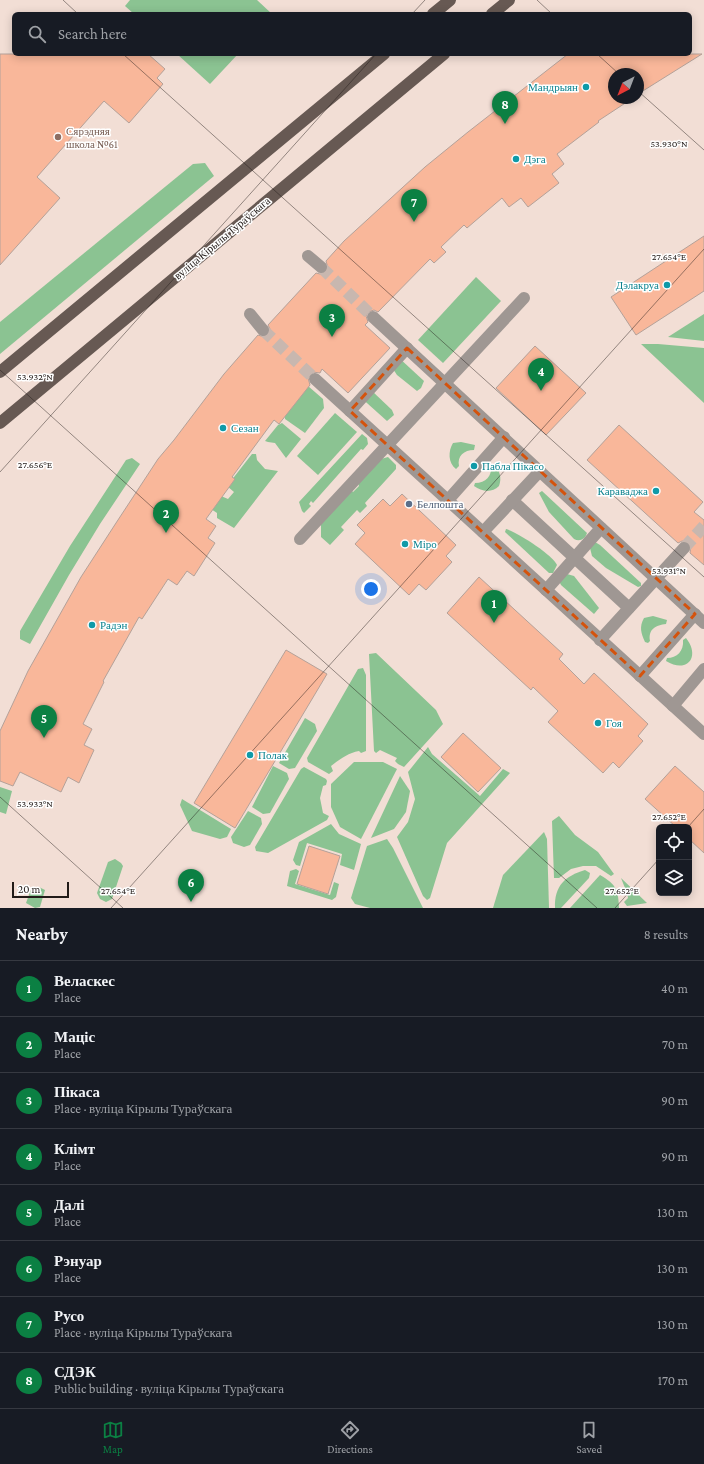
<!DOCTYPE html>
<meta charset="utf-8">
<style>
:root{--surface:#171b24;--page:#242831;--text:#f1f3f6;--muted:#9ea1a6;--line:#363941;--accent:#0b8043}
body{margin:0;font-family:"Crimson Pro",serif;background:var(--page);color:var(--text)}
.controls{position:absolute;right:12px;bottom:12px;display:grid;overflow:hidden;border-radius:6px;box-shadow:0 2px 10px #0003}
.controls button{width:36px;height:36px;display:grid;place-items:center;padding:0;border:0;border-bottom:1px solid var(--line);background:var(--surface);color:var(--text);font:20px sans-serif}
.compass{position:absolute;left:608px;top:68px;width:36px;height:36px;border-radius:50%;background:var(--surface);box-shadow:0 2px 10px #0003;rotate:222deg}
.scale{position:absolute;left:12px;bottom:10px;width:57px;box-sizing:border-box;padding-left:4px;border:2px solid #221b18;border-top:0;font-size:11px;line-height:14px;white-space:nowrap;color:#221b18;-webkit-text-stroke:3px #fff;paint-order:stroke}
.you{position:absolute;left:371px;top:589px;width:14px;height:14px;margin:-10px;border:3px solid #fff;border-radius:50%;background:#1a73e8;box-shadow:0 0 0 6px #1a73e833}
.badge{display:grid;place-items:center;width:26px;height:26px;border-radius:50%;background:var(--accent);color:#fff;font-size:13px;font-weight:700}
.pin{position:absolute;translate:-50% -33px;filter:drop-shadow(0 1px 2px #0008)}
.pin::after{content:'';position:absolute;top:21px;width:14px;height:12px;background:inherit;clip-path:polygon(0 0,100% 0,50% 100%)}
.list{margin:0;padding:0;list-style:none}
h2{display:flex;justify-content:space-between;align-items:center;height:52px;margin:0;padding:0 16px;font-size:17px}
h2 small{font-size:13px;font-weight:400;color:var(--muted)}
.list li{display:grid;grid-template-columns:26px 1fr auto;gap:12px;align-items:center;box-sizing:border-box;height:56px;padding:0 16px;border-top:1px solid var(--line)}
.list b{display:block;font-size:15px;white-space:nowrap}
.list p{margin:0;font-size:13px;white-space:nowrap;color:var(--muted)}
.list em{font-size:13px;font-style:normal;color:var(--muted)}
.icon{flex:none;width:22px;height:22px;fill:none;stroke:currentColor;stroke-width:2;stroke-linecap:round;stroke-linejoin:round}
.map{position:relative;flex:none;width:704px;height:908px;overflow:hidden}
.search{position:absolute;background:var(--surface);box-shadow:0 2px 10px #0003;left:12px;right:12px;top:12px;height:44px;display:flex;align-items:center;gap:10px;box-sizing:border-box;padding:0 14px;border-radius:6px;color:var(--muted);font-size:15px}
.sheet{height:500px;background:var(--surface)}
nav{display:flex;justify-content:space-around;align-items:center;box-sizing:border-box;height:56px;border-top:1px solid var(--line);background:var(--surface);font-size:11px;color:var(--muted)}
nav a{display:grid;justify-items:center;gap:2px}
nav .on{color:var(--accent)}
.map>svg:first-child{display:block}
.green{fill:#8bc392}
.building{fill:#f9b79a;stroke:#b4a199}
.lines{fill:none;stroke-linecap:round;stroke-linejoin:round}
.minor-tunnel{stroke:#c8b7af;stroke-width:12;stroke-dasharray:12 6;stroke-linecap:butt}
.minor{stroke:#9f9793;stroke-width:12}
.major{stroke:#675953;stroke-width:12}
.marked{fill:none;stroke:#d4530d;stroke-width:3;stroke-dasharray:8 5;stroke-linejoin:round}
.ticks{fill:none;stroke:#221b18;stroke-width:1;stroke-opacity:0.45}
.culture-dot{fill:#0f9aa8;stroke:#fff;stroke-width:1.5}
.education-dot{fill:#8d6e63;stroke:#fff;stroke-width:1.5}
.service-dot{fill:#5c6f8a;stroke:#fff;stroke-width:1.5}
.labels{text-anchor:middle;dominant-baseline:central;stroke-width:3;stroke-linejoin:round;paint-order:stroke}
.culture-label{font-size:11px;fill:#0d838f;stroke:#fff;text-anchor:start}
.education-label{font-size:11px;fill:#785e54;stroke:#fff;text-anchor:start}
.street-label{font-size:11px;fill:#221b18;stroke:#fff}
.service-label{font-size:11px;fill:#4e5e75;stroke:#fff;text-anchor:start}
.ticks-label{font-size:10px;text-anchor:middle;fill:#221b18;stroke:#fff;stroke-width:3;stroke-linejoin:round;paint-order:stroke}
</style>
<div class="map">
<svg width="704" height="908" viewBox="0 0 704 908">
<rect width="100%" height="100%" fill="#f2ded5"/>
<g class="green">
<path d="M130,0H257L272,14H134L125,6Z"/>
<path d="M177,54H238L210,84Z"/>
<path d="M205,163L214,176L0,354V322L193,164Z"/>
<path d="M476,277L501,301L443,363L418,340Z"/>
<path d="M704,314V341L668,337Z"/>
<path d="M641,344H658L704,348V403Z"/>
<path d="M398,357L424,381L421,388L417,391L397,375L391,366Z"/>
<path d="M308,386L323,399L324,408L305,433L285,419L284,409Z"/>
<path d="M372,391L392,410L394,415L387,421L358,395Z"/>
<path d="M335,413L357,432L318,475L297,456Z"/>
<path d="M282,423L301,439L286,458L275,443L268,442L265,441L278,425Z"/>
<path d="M362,434L367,438L368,444L363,450L361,449L313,503L311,501L309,504L311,506L304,513L302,511L299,502Z"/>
<path d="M461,442L475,445L474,450C464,450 457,456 459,466L456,469C448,463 448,451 453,443Z"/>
<path d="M252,454H256L257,460L265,469L278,471L234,528L217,518V513L211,509L221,496L228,499L234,492L227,486Z"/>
<path d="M388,457L396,465V469L365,503L367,506L360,513L357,510L341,527L344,530L330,545L321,537V521L351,490L353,492L359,486L358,483L381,459Z"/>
<path d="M132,458L140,464L100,524L69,575L30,644L20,639V631L70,546L126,460Z"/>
<path d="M494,464C500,471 502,478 499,486C492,493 482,492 474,486L475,483C486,483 492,476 491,466Z"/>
<path d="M542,491L587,533C585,539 580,542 574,539L549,512L539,493Z"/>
<path d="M506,529C517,532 553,555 557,565L553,573H549L505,532Z"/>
<path d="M595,542L600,545L641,583V586L638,587L606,568L592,556L590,548Z"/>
<path d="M567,574L574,576L599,608L594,614L561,585L559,581Z"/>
<path d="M653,616L667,620L666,624C656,625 648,629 650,641L648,643L645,642C641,633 639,627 644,618Z"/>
<path d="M686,638C701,657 687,674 666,661L667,658C677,658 684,651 683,640Z"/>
<path d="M376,653L436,710L443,724L404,767L398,764L395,761L397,758L380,750L376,753L374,751L369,654Z"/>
<path d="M363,668L366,675V751L361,753L359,751C348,753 340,759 331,766L333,771L329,774L308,762L307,758L358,669Z"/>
<path d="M305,718L315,724L317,731L295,768L289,769L279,763Z"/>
<path d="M428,747L432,754L480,796L503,769L510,773L447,843L430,898L427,900L423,896L397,837L408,822L415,799L408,772Z"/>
<path d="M354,762H383L397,769L361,839L340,827L331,807V784Z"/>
<path d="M273,766L287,773L289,779L270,813L263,814L252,807Z"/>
<path d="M304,767L326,779L327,781L326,785L323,786L320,798L323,813L329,816L327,820L268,853L256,851L255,847L301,769Z"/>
<path d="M400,776L410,791L406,812L394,829L371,838Z"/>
<path d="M0,787L12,791L6,814L0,812Z"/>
<path d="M182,799L231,829L227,837L220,839L192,831L180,805Z"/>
<path d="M248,811L261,818L262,824L250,845L244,847L233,843L231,837Z"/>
<path d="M559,816L575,835L598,852L614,874L611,876L596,866H583L571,869L559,878H554L552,821Z"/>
<path d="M331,824L339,834L361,844L354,870L340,865L342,854L307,843L300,866L296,865L293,860L299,842Z"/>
<path d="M544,832L547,839L549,908H493L503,875Z"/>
<path d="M387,839L393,848L423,908H370L355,904L351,898L367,846Z"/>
<path d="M115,859L121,863L123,866L112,899L106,902L100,899L97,893L108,862Z"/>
<path d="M296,869L299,871L295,884L330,895L334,882L339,884L336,897L332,900L287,886L290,871Z"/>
<path d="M585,870L590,873L589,878L561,908H555C554,886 565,876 585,870Z"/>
<path d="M600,875C617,885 618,890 619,908H570Z"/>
<path d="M621,878L647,903L627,906L624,902L628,898L627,893Z"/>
<path d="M32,887H39L45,890L40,907L35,908L26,903Z"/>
</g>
<g class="building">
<path d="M0,54H148L165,69L157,78L163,84L129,123L104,101L37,177L60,198L0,265Z"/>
<path d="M568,54H702L638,94V74H614V98H633L598,121L599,122L557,154L564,164L552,174L559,183L528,207L521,198L509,207L502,198L467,228L464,225L441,247L446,252L434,263L430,259L378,312L374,310L368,312L366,316L368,322L365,325L390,348L348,393L322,369L320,373L313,372L310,374L308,378L310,385L279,424L274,420L232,477L235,479L206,519L216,526L208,538L215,543L194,576L187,571L177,585L168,579L142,619L139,617L103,681L104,682L83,724L92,729L84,745L94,750L79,783L68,777L61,792L20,772L13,786L0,781V731L28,671L81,577L116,523L158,459L174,440L224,374L258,335L264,337L268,336L270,329L268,325L316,273L320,274L326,272L328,268L326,261L344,241L425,167L468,132Z"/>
<path d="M704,236V291L636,335L611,297Z"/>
<path d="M535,346L586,393L546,435L496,388Z"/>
<path d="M619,425L703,502L694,512L704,520V565L690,553L691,546L689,542L682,541L678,543L587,460Z"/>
<path d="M402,494L456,545L446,556L452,562L426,590L419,584L409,595L355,544L365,533L357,525L383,499L390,506Z"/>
<path d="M479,577L563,654L559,659L584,684L594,673L648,724L638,736L643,741L619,768L613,762L603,773L548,722L558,711L533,687L531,690L447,613Z"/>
<path d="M286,650L327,674L235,828L194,803Z"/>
<path d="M463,733L501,768L478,792L441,757Z"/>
<path d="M675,766L704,792V853L689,839V827H676L645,799Z"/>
<path d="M309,846L340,856L328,894L297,884Z"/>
</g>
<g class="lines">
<g class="minor-tunnel">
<path d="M321,267L373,317"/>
<path d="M263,330L315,379"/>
<path d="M684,548L704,526"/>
</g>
<g class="minor">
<path d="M308,256L321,267"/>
<path d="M250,314L263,330"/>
<path d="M373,317L704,623"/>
<path d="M315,379L704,734"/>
<path d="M350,411L407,348"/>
<path d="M448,500L504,437"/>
<path d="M512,500L629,608"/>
<path d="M483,532L540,471"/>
<path d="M300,539L524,298"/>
<path d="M546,590L601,528"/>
<path d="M600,640L684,548"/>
<path d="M640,676L695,614"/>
<path d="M673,706L704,669"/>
</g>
<g class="major">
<path d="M433,14L450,0"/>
<path d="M492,14L509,0"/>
<path d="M0,372L384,54"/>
<path d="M0,423L444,54"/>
</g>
</g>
<path class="marked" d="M407,348L695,614L640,676L350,411Z"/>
<path class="ticks" d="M63,0L78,14M537,0L552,14M412,14L425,0M123,54L704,577M597,54L619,74M638,91L704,150M0,370L597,908M0,472L376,54M0,797L123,908M688,827L704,809M111,908L704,249M615,908L659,859"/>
<g class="culture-dot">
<circle cx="586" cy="87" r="4"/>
<circle cx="516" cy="159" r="4"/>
<circle cx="667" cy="285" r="4"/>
<circle cx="223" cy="428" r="4"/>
<circle cx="474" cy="466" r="4"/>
<circle cx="656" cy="491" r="4"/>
<circle cx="405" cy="544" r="4"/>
<circle cx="92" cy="625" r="4"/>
<circle cx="598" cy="723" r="4"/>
<circle cx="250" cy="755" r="4"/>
</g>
<circle class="education-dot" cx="58" cy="137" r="4"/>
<circle class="service-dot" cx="409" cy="504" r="4"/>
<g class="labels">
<g class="culture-label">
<text x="578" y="87" text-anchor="end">Мандрыян</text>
<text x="524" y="159">Дэга</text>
<text x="659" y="285" text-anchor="end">Дэлакруа</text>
<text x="231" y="428">Сезан</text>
<text x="482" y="466">Пабла Пікасо</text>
<text x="648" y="491" text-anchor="end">Караваджа</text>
<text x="413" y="544">Міро</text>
<text x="100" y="625">Радэн</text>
<text x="606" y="723">Гоя</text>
<text x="258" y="755">Полак</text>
</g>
<g class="education-label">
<text x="66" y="131">Сярэдняя<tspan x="66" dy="13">школа №61</tspan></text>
</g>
<g class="street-label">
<text transform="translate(222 238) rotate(-40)">вуліца Кірылы Тураўскага</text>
</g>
<g class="service-label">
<text x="417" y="504">Белпошта</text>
</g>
</g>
<g class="ticks-label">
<text x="669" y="147">53.930°N</text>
<text x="669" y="260">27.654°E</text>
<text x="35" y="380">53.932°N</text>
<text x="35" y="468">27.656°E</text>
<text x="669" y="574">53.931°N</text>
<text x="35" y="807">53.933°N</text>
<text x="669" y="820">27.652°E</text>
<text x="118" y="894">27.654°E</text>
<text x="622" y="894">27.652°E</text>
</g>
</svg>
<div class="controls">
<button><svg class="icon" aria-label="locate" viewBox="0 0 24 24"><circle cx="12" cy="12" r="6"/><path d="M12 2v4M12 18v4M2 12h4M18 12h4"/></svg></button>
<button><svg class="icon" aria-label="layers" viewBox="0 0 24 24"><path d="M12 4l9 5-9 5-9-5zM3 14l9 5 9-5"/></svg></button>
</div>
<svg class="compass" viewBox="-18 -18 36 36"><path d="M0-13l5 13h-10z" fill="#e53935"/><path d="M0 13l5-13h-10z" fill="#9ea1a6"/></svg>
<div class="scale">20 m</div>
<div class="you"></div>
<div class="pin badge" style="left:494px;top:623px">1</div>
<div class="pin badge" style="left:166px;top:533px">2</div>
<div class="pin badge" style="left:332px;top:337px">3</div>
<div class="pin badge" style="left:541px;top:391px">4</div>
<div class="pin badge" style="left:44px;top:738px">5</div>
<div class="pin badge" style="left:191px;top:902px">6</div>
<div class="pin badge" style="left:414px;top:222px">7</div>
<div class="pin badge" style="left:505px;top:124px">8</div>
<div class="search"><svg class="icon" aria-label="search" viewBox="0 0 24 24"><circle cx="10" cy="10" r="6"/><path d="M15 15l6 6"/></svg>Search here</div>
</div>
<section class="sheet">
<h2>Nearby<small>8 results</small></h2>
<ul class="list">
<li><span class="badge">1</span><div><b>Веласкес</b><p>Place</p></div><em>40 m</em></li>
<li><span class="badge">2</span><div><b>Маціс</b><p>Place</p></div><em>70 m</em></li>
<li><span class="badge">3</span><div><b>Пікаса</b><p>Place · вуліца Кірылы Тураўскага</p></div><em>90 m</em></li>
<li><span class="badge">4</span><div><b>Клімт</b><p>Place</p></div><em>90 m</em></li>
<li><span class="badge">5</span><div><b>Далі</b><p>Place</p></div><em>130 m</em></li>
<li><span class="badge">6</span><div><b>Рэнуар</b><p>Place</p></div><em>130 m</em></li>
<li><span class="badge">7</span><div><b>Русо</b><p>Place · вуліца Кірылы Тураўскага</p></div><em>130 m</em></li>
<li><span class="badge">8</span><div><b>СДЭК</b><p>Public building · вуліца Кірылы Тураўскага</p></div><em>170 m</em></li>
</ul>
</section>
<nav>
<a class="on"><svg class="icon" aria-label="map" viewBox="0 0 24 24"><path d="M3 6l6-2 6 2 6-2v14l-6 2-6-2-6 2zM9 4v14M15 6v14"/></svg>Map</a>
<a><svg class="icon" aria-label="directions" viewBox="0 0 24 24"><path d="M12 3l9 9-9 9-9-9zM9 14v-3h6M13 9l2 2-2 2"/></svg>Directions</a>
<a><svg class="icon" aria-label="saved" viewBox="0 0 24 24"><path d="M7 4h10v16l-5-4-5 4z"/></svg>Saved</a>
</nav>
